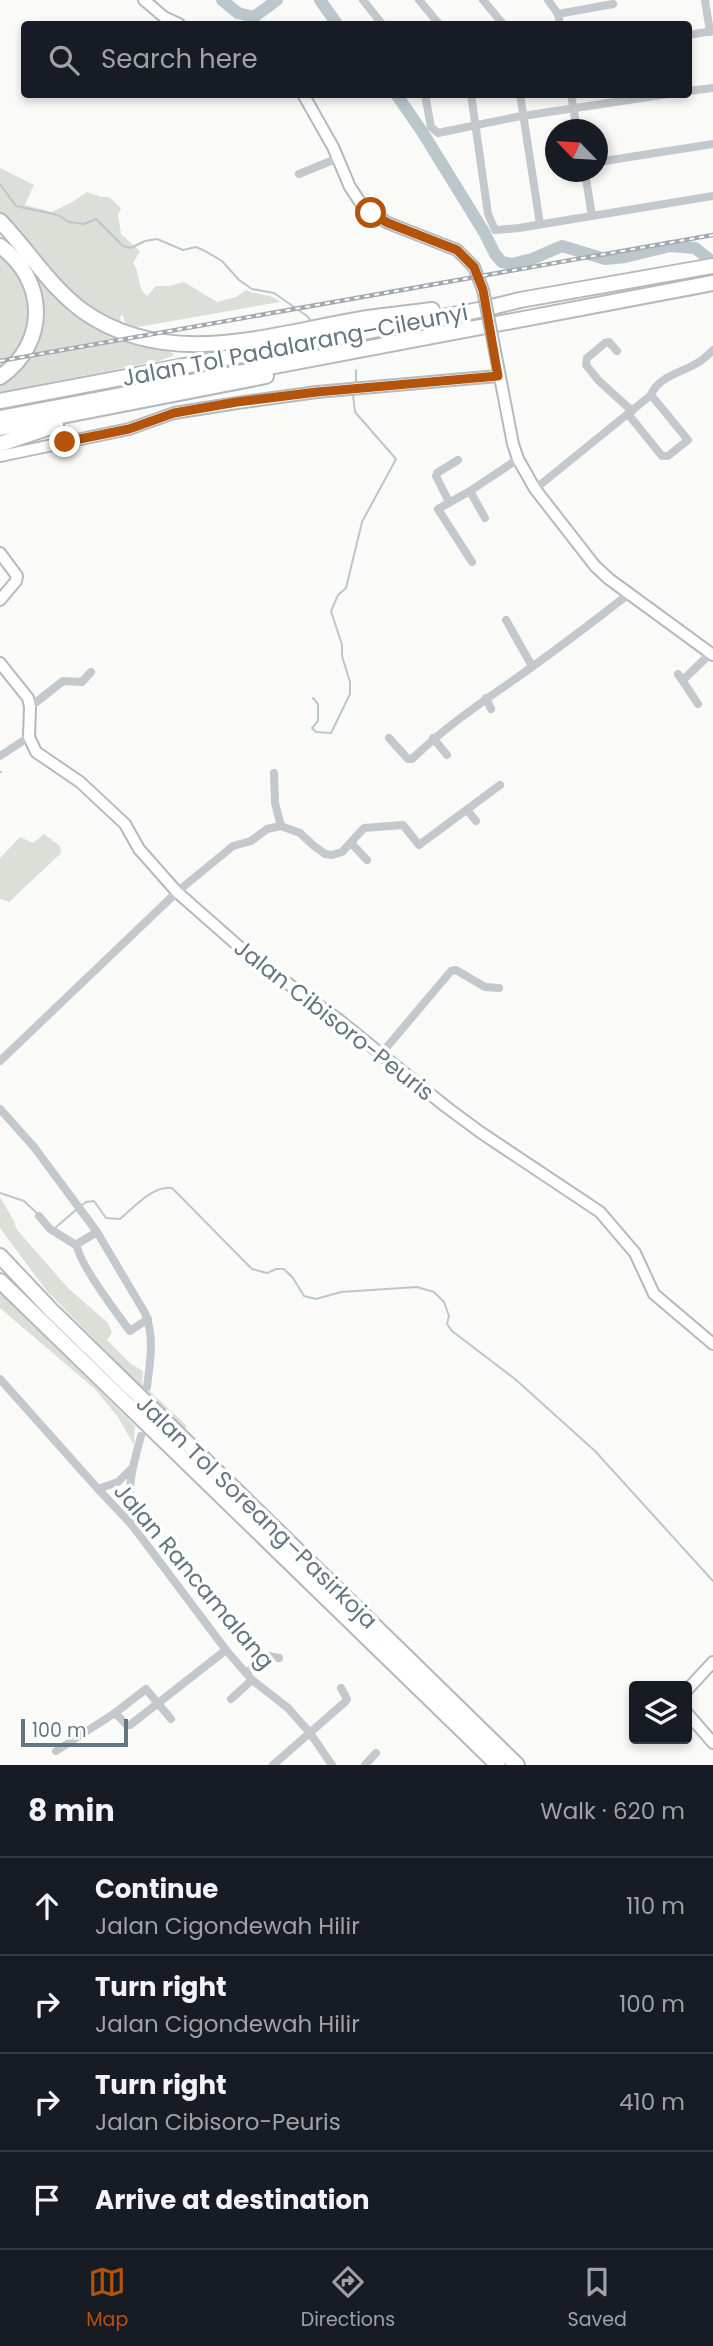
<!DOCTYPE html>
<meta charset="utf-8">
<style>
:root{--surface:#171b24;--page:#242831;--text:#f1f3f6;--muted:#9ea1a6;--line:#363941;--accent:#b45309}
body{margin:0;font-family:Poppins,sans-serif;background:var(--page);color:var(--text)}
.controls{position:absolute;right:21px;bottom:21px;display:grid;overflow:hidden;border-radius:7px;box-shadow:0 4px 10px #0003}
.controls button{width:63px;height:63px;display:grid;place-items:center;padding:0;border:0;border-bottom:2px solid var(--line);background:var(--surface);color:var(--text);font:35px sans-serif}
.compass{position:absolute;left:545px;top:119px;width:63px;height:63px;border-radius:50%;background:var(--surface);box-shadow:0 4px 10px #0003;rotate:295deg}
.scale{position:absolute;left:21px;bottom:18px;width:107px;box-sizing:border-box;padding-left:7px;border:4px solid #657683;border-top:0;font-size:19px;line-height:24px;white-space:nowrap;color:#657683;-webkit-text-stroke:5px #fff;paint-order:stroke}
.stop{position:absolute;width:21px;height:21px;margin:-16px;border:5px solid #b45309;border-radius:50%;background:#fff}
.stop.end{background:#b45309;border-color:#fff;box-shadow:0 2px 7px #0008}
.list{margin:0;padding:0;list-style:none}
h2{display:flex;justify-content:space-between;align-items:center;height:91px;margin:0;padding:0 28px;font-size:30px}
h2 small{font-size:23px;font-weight:400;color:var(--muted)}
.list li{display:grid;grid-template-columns:46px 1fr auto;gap:21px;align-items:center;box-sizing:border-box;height:98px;padding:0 28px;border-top:2px solid var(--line)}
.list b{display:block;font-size:26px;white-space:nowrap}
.list p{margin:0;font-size:23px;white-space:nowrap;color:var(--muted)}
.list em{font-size:23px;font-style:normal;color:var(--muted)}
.icon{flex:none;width:38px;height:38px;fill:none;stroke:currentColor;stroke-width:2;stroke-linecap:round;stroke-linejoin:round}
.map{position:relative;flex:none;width:713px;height:1765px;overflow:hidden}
.search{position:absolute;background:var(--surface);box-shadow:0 4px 10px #0003;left:21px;right:21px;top:21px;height:77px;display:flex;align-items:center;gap:18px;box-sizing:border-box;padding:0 24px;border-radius:7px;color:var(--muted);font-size:26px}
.sheet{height:483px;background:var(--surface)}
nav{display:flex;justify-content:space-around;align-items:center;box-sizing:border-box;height:98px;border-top:2px solid var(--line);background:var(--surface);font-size:19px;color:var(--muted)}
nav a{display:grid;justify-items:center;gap:4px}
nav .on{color:var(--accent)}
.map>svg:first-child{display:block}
.green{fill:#dadfd7}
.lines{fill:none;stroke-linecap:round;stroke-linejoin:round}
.stream{stroke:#bbc7cb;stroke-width:2}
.river{stroke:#bbc7cb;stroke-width:12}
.secondary-casing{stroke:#b3babf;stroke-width:14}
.highway-casing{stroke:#b4b9bd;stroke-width:18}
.street{stroke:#c3c8cc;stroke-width:8}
.secondary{stroke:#fff;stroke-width:10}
.highway{stroke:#fff;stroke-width:14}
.rail-casing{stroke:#a2aab0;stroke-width:4.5}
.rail{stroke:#fff;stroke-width:2;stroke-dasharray:5;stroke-linecap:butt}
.secondary-bridge-casing{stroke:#b3babf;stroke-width:14;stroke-linecap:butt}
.secondary-bridge{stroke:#fff;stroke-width:10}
.route{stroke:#b45309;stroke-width:9}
.labels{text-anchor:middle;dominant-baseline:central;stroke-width:7;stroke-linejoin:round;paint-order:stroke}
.street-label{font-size:23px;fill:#657683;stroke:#fff}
</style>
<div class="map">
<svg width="713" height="1765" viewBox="0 0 713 1765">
<rect width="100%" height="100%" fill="#fafaf8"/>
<g class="green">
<path d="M0,168L34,185L25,205L52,212L74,201L87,192L101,197H109L121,208L118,215L121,234L140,251L133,263C141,274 136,286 147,296L156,286H169L184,282L217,302L236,297L246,290C259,296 270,293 280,302L126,329L123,315L120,316L122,328C70,299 39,255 0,212Z"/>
<path d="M0,254L22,276L30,308L27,329L19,350L0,371Z"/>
<path d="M25,261C41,276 53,294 69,309C85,324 105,334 125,342C141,348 157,348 173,353V356L158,361L0,392V385L19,368L33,345Z"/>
<path d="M44,834L60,846L61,853L9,902L0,899V858L20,837L33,843Z"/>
<path d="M0,1197L14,1221L17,1230L69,1289L108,1323L112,1333L107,1340L131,1364L143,1371L142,1384L187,1426L183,1430L46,1290L0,1228Z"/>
<path d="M0,1292L135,1426L134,1445L118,1417L95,1389L0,1308Z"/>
</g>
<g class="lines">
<g class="stream">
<path d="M0,184L16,206L58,215L69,222L84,224L96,219L123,246L131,248L145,241L157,239L183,250L196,247L205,251L222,261L239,280L252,289L274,293L307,316L312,322"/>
<path d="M356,370V383"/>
<path d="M313,698L318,704V721L312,728L316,732L331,733L350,694V682L342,656V645L331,611L338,595L346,588L362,522L396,459L355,412L353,395"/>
<path d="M0,772H1"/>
<path d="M0,1193L24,1201L38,1214"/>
<path d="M82,1205L86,1202L94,1201L106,1218L120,1219C133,1208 153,1185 172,1188L252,1269L267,1273L276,1269H284L293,1278L304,1296L316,1299L341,1292L417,1287L434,1292L444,1302L449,1316L447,1324L452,1331L515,1379L595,1451L713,1581"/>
<path d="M55,1228L77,1209"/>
</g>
<g class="river">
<path d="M222,0L238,13L254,17L277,0"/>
<path d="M320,0L337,24"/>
<path d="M396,94L423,133L484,232L495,254L502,262L512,264L532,259L562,246L605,259L625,257L670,246L695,248L713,262"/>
</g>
<defs>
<g id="secondary">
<path d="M144,0L164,17L179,24"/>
<path d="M303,94L333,147L350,187L364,208L388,223L457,250L474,267L483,290"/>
<path d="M494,346L513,444L518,459L535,489L595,566L609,579L713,655"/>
<path d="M0,456L129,429L174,413L237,403L317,392L498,376"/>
<path d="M0,553L17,576L16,581L0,600"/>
<path d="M0,663L28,698L30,707L29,737L36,752L80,782L125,824L139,849L177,892L252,958L339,1020L445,1106L480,1132L600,1212L635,1253L654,1294L713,1344"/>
<path d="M687,1690L713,1662"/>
<path d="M687,1713L713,1743"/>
</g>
<g id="highway">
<path d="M0,221C28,250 50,287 83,311C169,372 274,333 368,318C389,315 411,313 432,310"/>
<path d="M0,246C47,280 49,343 0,377"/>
<path d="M0,401L479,310L520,300L713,266"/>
<path d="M0,418L713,283"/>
<path d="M0,428L266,376"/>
<path d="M0,444L56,425"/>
<path d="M0,1256L51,1310L517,1765"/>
<path d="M0,1281L498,1765"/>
</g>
</defs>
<use href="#secondary" class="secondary-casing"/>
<use href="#highway" class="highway-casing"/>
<g class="street">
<path d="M363,0L382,24"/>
<path d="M419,0L439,24"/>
<path d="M483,0L503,24"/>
<path d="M548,0L558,14L560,24"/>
<path d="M705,0L710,32"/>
<path d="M558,14L613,4"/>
<path d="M688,35L713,31"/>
<path d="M688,91L713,88"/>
<path d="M425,94L431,127L438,133L516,117L668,94"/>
<path d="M471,94L488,214L495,230L519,228L713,196"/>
<path d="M520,94L540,224"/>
<path d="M571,94L577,130"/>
<path d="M598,162L713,144"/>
<path d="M585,172L592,216"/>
<path d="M299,174L338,158"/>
<path d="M617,351L609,342L605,343L587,358L586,365L599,381L632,411"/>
<path d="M628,414L662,456H668L688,440L651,395"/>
<path d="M535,489L651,395C658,376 684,372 699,362C704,359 709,354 713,350"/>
<path d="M470,491L485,518"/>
<path d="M449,502L436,476L437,473L458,460"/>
<path d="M472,562L438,509L470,491L518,459"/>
<path d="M506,620L532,666"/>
<path d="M678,674L698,704"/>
<path d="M683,680L711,653"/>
<path d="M486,698L491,709"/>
<path d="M30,707L63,681L82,682L91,672"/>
<path d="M389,738L408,759H412C441,731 472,709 505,686C547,657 589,625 630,593"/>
<path d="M433,738L447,755"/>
<path d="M0,756L29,737"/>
<path d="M274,773L275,803L281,826"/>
<path d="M467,810L476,821"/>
<path d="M351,843L367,860"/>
<path d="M381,1054L451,971L456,970L485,987L499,988"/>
<path d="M0,1061L177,892L233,846L251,841L267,829L281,826L300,833L314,846L325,854L332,855L342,852L364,828L403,825L419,845L500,785"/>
<path d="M0,1109L34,1147L97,1232L145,1313C155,1338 150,1361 147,1387"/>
<path d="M39,1216L50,1229L76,1245"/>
<path d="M97,1232L77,1244C76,1260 118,1315 130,1331L148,1319"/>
<path d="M0,1379L98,1489L132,1525L226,1650L252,1680L288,1708L310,1733L332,1765"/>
<path d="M98,1489L118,1482L131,1469"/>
<path d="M132,1525C126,1491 132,1468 141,1436"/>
<path d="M246,1673L269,1656L279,1658"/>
<path d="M231,1699L252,1680"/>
<path d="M115,1713L127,1725H130L226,1650"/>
<path d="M56,1751L115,1713L146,1689L171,1719"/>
<path d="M273,1765L345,1702L347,1699L341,1688"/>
<path d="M365,1765L376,1753"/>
</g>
<use href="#secondary" class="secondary"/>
<use href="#highway" class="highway"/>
<defs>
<path id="rail" d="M0,361L713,235"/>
</defs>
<use href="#rail" class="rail-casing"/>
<use href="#rail" class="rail"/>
<defs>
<path id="secondary-bridge" d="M483,290L494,346"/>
</defs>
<use href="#secondary-bridge" class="secondary-bridge-casing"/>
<use href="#secondary-bridge" class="secondary-bridge"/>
</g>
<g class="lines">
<path class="route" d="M65,442L129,429L174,413L237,402L317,392L498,376L483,290L474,267L457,250L388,223L371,213"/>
</g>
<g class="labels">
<g class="street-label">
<text transform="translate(295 345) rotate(-11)">Jalan Tol Padalarang–Cileunyi</text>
<text transform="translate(334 1020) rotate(38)">Jalan Cibisoro-Peuris</text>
<text transform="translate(257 1512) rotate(44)">Jalan Tol Soreang–Pasirkoja</text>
<text transform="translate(194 1576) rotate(50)">Jalan Rancamalang</text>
</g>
</g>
</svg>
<div class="controls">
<button><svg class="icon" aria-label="layers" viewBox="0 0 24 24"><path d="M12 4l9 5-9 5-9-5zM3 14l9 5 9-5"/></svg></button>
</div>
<svg class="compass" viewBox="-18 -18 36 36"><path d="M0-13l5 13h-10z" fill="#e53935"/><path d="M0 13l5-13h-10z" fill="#9ea1a6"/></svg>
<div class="scale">100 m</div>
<div class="stop" style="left:371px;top:213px"></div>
<div class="stop end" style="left:65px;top:442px"></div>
<div class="search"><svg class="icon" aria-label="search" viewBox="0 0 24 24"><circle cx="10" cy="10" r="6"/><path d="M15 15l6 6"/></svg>Search here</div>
</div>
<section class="sheet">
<h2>8 min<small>Walk · 620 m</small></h2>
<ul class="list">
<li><svg class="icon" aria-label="ahead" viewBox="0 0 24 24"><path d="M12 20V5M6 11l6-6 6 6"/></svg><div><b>Continue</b><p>Jalan Cigondewah Hilir</p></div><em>110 m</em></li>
<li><svg class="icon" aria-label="right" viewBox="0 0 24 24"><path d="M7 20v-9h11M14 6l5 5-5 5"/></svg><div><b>Turn right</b><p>Jalan Cigondewah Hilir</p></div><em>100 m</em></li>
<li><svg class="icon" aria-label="right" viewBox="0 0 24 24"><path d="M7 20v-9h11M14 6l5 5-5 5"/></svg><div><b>Turn right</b><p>Jalan Cibisoro-Peuris</p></div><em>410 m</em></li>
<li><svg class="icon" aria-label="arrive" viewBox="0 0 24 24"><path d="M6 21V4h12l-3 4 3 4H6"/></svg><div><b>Arrive at destination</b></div></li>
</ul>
</section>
<nav>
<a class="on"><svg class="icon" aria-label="map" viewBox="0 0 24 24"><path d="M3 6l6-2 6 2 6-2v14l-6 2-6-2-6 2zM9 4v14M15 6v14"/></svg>Map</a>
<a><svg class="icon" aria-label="directions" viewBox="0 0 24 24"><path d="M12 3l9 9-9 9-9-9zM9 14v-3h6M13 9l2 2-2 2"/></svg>Directions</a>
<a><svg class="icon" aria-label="saved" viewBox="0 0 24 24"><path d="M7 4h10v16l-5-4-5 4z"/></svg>Saved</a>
</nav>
